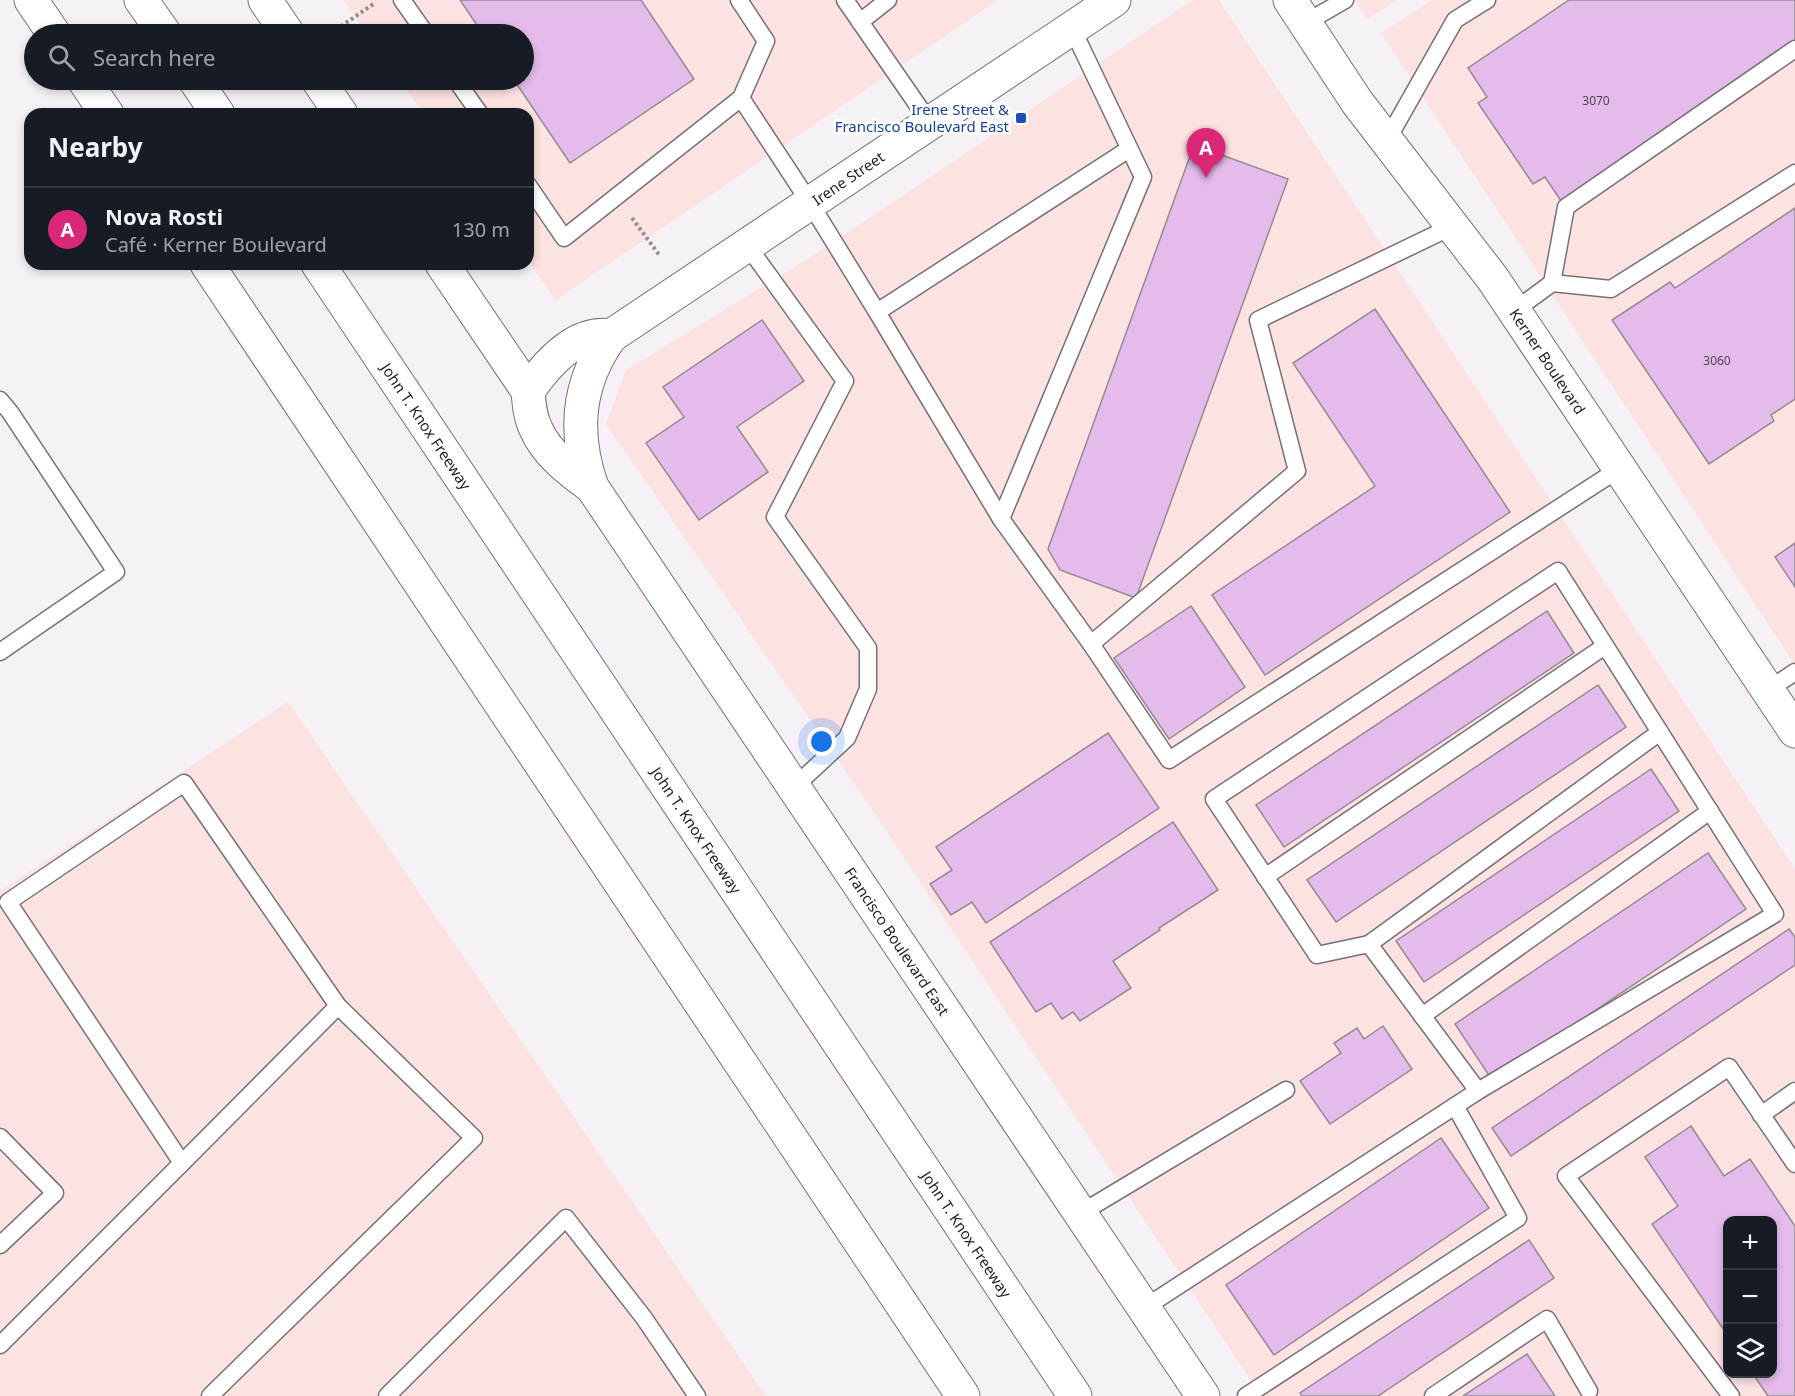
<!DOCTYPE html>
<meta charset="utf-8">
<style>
:root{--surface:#171b24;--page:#242831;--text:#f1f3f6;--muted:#9ea1a6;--line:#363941;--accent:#db2777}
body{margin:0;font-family:"Noto Sans",sans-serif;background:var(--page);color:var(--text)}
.controls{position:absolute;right:18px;bottom:18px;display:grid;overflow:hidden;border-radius:12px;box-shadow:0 3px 9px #0003}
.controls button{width:54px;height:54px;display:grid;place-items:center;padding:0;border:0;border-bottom:2px solid var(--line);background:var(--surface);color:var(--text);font:30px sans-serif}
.you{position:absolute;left:822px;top:742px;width:21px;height:21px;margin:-15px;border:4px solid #fff;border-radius:50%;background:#1a73e8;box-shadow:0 0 0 9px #1a73e833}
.badge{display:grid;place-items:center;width:39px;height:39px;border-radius:50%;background:var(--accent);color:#fff;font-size:20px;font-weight:700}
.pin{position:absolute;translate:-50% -50px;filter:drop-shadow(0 2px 3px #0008)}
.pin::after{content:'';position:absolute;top:32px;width:21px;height:18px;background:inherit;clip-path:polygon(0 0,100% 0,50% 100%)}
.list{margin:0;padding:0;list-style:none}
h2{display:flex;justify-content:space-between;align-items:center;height:78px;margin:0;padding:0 24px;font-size:26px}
h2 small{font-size:20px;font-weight:400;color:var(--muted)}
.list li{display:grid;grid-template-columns:39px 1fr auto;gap:18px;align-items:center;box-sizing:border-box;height:84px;padding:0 24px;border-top:2px solid var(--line)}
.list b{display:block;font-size:22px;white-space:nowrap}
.list p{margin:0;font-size:20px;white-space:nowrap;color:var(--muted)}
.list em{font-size:20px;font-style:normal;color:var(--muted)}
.icon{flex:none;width:33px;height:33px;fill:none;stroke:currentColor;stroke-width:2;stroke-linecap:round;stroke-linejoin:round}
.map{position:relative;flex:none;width:1795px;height:1396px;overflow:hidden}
.search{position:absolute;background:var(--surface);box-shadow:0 3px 9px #0003;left:24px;top:24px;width:510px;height:66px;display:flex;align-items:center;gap:15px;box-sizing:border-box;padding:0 21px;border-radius:33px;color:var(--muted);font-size:22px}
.panel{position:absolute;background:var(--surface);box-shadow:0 3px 9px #0003;left:24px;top:108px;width:510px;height:162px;border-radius:18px}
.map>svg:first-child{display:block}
.commercial{fill:#fde2e2;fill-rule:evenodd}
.building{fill:#e4bbeb;stroke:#908c91;stroke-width:1.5}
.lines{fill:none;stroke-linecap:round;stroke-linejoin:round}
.service-casing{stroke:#757175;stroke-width:19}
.minor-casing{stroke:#757175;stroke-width:35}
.tertiary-casing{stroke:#757175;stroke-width:35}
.motorway-casing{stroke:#757175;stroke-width:35}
.path{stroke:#918e91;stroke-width:4;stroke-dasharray:3 3;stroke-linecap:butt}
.service{stroke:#fff;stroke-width:16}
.minor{stroke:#fff;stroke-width:33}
.tertiary{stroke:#fff;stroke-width:33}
.motorway{stroke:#fff;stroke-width:33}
.transit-dot{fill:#1a4fb4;stroke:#fff;stroke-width:2}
.labels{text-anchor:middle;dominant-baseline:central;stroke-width:6;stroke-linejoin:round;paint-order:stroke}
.number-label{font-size:12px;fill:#514553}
.transit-label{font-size:15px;fill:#164399;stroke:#fff;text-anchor:end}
.street-label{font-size:15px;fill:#201e20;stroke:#fff}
</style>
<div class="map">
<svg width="1795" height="1396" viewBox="0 0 1795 1396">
<rect width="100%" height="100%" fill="#f6f1f6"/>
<g class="commercial">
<path d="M343,0H998L556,300L528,261V114H424L399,80H524V34H367Z"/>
<path d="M1193,0H1219L1795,869V1396H1261L867,802L606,424L626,370L817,253ZM1728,1220H1772V1374H1728Z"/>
<path d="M1355,0H1397L1368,19Z"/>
<path d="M1432,0H1795V665L1381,33Z"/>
<path d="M288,702L766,1396H0V891Z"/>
</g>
<g class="building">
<path d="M460,0H641L694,79L570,163L514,80H524V34H483Z"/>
<path d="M1569,0H1795V43L1561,201L1545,177L1533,184L1478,103L1487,97L1468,68Z"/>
<path d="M1194,145L1288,179L1136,598L1060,570L1048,549Z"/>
<path d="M1795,208V399L1771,415L1774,421L1709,464L1612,320L1670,282L1675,288Z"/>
<path d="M1375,309L1510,512L1265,675L1212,595L1375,486L1293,363Z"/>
<path d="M762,320L804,381L737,427L768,472L699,520L646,443L684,417L663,387Z"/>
<path d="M1795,543V587L1775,557Z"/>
<path d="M1191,606L1245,687L1169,739L1114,658Z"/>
<path d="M1547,611L1574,653L1284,847L1256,805Z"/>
<path d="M1598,685L1626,727L1336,922L1307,880Z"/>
<path d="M1108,733L1159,808L986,923L972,902L951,915L930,884L952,870L936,847Z"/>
<path d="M1651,769L1679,811L1424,982L1396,941Z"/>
<path d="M1173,822L1218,890L1159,928L1160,930L1113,961L1131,988L1080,1021L1073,1012L1062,1019L1051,1003L1036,1012L990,942Z"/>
<path d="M1708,853L1746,909L1492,1080L1455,1024Z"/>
<path d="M1789,929L1795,937V965L1511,1156L1492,1128Z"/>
<path d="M1383,1026L1412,1069L1330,1124L1300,1081L1341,1053L1334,1043L1357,1028L1364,1039Z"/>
<path d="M1691,1126L1724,1176L1750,1159L1795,1226V1396H1768L1753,1374H1772V1220H1728V1336L1652,1224L1678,1206L1645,1157Z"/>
<path d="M1441,1138L1489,1208L1274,1355L1226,1285Z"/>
<path d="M1529,1240L1554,1278L1378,1396H1302L1300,1393Z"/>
<path d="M1527,1354L1555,1396H1463Z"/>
</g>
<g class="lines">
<defs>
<g id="service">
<path d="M402,0L426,34"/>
<path d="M845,0L930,123"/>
<path d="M860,22L888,0"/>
<path d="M1305,23L1345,0"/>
<path d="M1072,28L1143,177L1001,519L1091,644L1297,471L1258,320L1453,226"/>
<path d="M456,80L480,114"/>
<path d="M741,98L810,203L877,312L1129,149"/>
<path d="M1386,142L1455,20L1487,0"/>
<path d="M528,185L564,238L741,98L766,41L739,0"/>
<path d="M747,245L845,381L775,517L868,648V689L847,738L794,787"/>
<path d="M1552,283L1611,289L1795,173"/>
<path d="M1514,311L1552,283L1566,207L1795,49"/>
<path d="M877,312L1001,519"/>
<path d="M0,400L10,412L116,572L0,652"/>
<path d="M1091,644L1169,760L1619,469"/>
<path d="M1768,690L1795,672"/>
<path d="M1265,877L1605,646"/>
<path d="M1369,944L1660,732"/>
<path d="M1422,1016L1710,811"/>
<path d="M1761,1115L1795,1091"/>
<path d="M0,1137L55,1193L0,1245"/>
<path d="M182,1163L338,1006"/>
<path d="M1081,1213L1286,1090"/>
<path d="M1144,1308L1478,1091L1369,944L1317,955L1214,799L1558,571L1775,914L1478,1091"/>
<path d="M0,1345L182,1163L8,902L184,783L338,1006L474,1138L210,1396"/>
<path d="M387,1396L566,1218L644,1318L697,1396"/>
<path d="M1246,1396L1518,1218L1455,1106"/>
<path d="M1433,1396L1547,1319L1589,1391"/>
<path d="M1731,1396L1566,1176L1729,1067L1795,1164"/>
</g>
<g id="minor">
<path id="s1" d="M1290,0L1357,102L1493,279L1795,731"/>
</g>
<g id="tertiary">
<path d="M265,0L288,34"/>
<path id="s2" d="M1114,0L611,336C577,383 573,433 592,487L1203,1396"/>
<path d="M318,80L341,114"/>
<path d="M442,264L528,391C529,404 530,417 536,429C546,453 571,472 592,487"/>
<path d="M528,391C546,365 576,330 611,336"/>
</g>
<g id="motorway">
<path d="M31,0L54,34"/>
<path d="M141,0L165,34"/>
<path d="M84,80L107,114"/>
<path d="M195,80L218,114"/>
<path d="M207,264L963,1396"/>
<path id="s3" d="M318,264L1075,1396"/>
</g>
</defs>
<use href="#service" class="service-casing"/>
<use href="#minor" class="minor-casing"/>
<use href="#tertiary" class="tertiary-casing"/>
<use href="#motorway" class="motorway-casing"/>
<g class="path">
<path d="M331,33L375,3"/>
<path d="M632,218L660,256"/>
</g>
<use href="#service" class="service"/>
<use href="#minor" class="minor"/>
<use href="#tertiary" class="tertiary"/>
<use href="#motorway" class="motorway"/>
</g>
<rect class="transit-dot" x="1015" y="112" width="12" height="12" rx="3"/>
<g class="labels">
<g class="number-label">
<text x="1596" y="100">3070</text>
<text x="1717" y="360">3060</text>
</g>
<g class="transit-label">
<text x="1009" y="109">Irene Street &amp;<tspan x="1009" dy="17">Francisco Boulevard East</tspan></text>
</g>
<g class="street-label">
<text transform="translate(848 178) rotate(-34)">Irene Street</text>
<text stroke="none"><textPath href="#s1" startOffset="444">Kerner Boulevard</textPath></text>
<text stroke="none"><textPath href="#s3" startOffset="195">John T. Knox Freeway</textPath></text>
<text stroke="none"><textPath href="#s3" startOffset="681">John T. Knox Freeway</textPath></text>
<text stroke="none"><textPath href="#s2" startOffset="1311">Francisco Boulevard East</textPath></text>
<text stroke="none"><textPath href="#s3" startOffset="1167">John T. Knox Freeway</textPath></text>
</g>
</g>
</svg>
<div class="controls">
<button>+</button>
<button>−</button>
<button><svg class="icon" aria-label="layers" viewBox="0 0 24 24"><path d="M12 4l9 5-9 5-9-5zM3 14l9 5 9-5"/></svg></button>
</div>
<div class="you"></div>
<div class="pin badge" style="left:1206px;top:178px">A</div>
<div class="search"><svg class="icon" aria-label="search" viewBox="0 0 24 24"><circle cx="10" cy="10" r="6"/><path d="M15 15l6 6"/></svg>Search here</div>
<section class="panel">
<h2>Nearby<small></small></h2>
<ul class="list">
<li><span class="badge">A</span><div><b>Nova Rosti</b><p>Café · Kerner Boulevard</p></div><em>130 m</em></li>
</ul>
</section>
</div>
